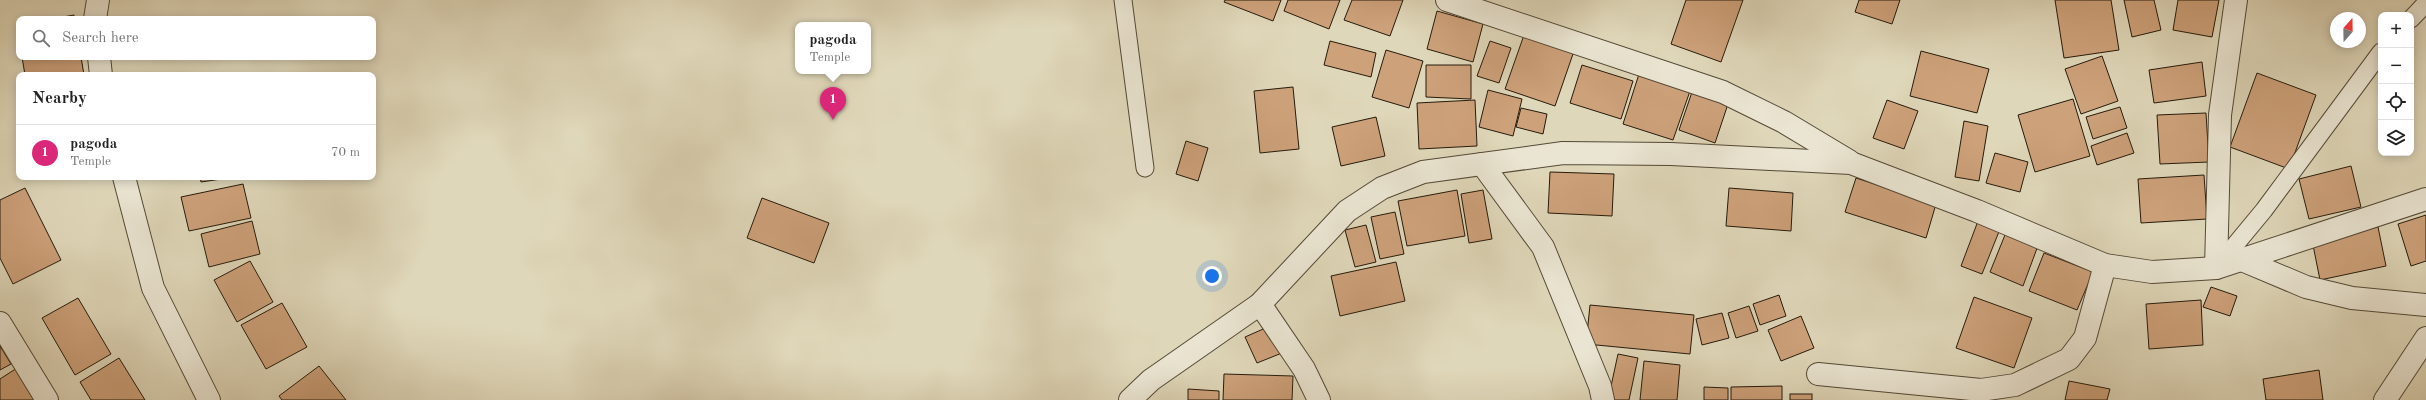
<!DOCTYPE html>
<meta charset="utf-8">
<style>
:root{--surface:#fff;--page:#f2f2f2;--text:#222;--muted:#767676;--line:#e0e0e0;--accent:#db2777}
body{margin:0;font-family:"Old Standard TT",serif;background:var(--page);color:var(--text)}
.controls{position:absolute;right:12px;top:12px;display:grid;overflow:hidden;border-radius:8px;box-shadow:0 2px 10px #0003}
.controls button{width:36px;height:36px;display:grid;place-items:center;padding:0;border:0;border-bottom:1px solid var(--line);background:var(--surface);color:var(--text);font:20px sans-serif}
.compass{position:absolute;left:2330px;top:12px;width:36px;height:36px;border-radius:50%;background:var(--surface);box-shadow:0 2px 10px #0003;rotate:20deg}
.you{position:absolute;left:1212px;top:276px;width:14px;height:14px;margin:-10px;border:3px solid #fff;border-radius:50%;background:#1a73e8;box-shadow:0 0 0 6px #1a73e833}
.badge{display:grid;place-items:center;width:26px;height:26px;border-radius:50%;background:var(--accent);color:#fff;font-size:13px;font-weight:700}
.pin{position:absolute;translate:-50% -33px;filter:drop-shadow(0 1px 2px #0008)}
.pin::after{content:'';position:absolute;top:21px;width:14px;height:12px;background:inherit;clip-path:polygon(0 0,100% 0,50% 100%)}
.popup{position:absolute;left:795px;top:22px;width:76px;height:52px;box-sizing:border-box;display:grid;place-content:center;border-radius:8px;background:var(--surface);filter:drop-shadow(0 1px 3px #0005);font-size:13px;white-space:nowrap;color:var(--muted)}
.popup b{font-size:15px;color:var(--text)}
.popup::after{content:'';position:absolute;left:50%;top:100%;margin-left:-8px;border:8px solid transparent;border-top-color:var(--surface)}
.list{margin:0;padding:0;list-style:none}
h2{display:flex;justify-content:space-between;align-items:center;height:52px;margin:0;padding:0 16px;font-size:17px}
h2 small{font-size:13px;font-weight:400;color:var(--muted)}
.list li{display:grid;grid-template-columns:26px 1fr auto;gap:12px;align-items:center;box-sizing:border-box;height:56px;padding:0 16px;border-top:1px solid var(--line)}
.list b{display:block;font-size:15px;white-space:nowrap}
.list p{margin:0;font-size:13px;white-space:nowrap;color:var(--muted)}
.list em{font-size:13px;font-style:normal;color:var(--muted)}
.icon{flex:none;width:22px;height:22px;fill:none;stroke:currentColor;stroke-width:2;stroke-linecap:round;stroke-linejoin:round}
.map{position:relative;flex:none;width:2426px;height:400px;overflow:hidden}
.search{position:absolute;background:var(--surface);box-shadow:0 2px 10px #0003;left:16px;top:16px;width:360px;height:44px;display:flex;align-items:center;gap:10px;box-sizing:border-box;padding:0 14px;border-radius:8px;color:var(--muted);font-size:15px}
.panel{position:absolute;background:var(--surface);box-shadow:0 2px 10px #0003;left:16px;top:72px;width:360px;height:108px;border-radius:8px}
.map>svg:first-child{display:block}
.building{fill:#cda17a;stroke:#251a0c}
.lines{fill:none;stroke-linecap:round;stroke-linejoin:round}
.service-casing{stroke:#544937;stroke-width:19}
.minor-casing{stroke:#544937;stroke-width:24}
.service{stroke:#eae5d2;stroke-width:17}
.minor{stroke:#eae5d2;stroke-width:22}
</style>
<div class="map">
<svg width="2426" height="400" viewBox="0 0 2426 400">
<rect width="100%" height="100%" fill="#dfd7b9"/>
<filter id="stains"><feTurbulence type="fractalNoise" baseFrequency=".005" numOctaves="4"/><feColorMatrix values="0 0 0 0 .2 0 0 0 0 .09 0 0 0 0 .02 0 0 0 .5 -.17"/></filter>
<radialGradient id="worn" r=".72"><stop offset=".6" stop-color="#630" stop-opacity="0"/><stop offset="1" stop-color="#630" stop-opacity=".3"/></radialGradient>
<g class="building">
<path d="M1225,0H1281L1273,21L1224,2Z"/>
<path d="M1288,0H1340L1329,29L1284,11Z"/>
<path d="M1352,0H1403L1390,36L1344,20Z"/>
<path d="M1686,0H1743L1721,62L1671,44Z"/>
<path d="M1859,0H1900L1892,24L1855,12Z"/>
<path d="M2055,0H2111L2119,50L2064,58Z"/>
<path d="M2124,0H2154L2161,30L2132,37Z"/>
<path d="M2178,0H2219L2212,37L2173,30Z"/>
<path d="M1437,11L1483,24L1473,62L1427,49Z"/>
<path d="M74,15V19H52Z"/>
<path d="M1524,35L1574,51L1555,106L1505,89Z"/>
<path d="M1330,41L1376,53L1371,77L1324,65Z"/>
<path d="M1490,41L1511,48L1499,83L1477,76Z"/>
<path d="M1386,50L1423,61L1409,108L1372,97Z"/>
<path d="M1921,51L1989,69L1977,113L1910,96Z"/>
<path d="M2102,56L2118,101L2081,114L2065,69Z"/>
<path d="M22,57H81L84,75H25Z"/>
<path d="M2202,62L2206,96L2154,103L2149,70Z"/>
<path d="M1426,65H1471V99L1426,97Z"/>
<path d="M1582,65L1633,81L1621,119L1570,103Z"/>
<path d="M2257,73L2316,95L2289,169L2230,147Z"/>
<path d="M1639,74L1690,91L1673,140L1623,124Z"/>
<path d="M1293,87L1299,149L1260,153L1254,91Z"/>
<path d="M1488,90L1522,99L1513,136L1479,127Z"/>
<path d="M1692,92L1728,104L1715,143L1679,130Z"/>
<path d="M2073,99L2090,156L2035,172L2018,115Z"/>
<path d="M1475,100L1477,146L1419,149L1417,103Z"/>
<path d="M1887,100L1918,111L1904,149L1873,138Z"/>
<path d="M2120,107L2127,128L2093,139L2086,117Z"/>
<path d="M1521,108L1547,114L1543,134L1516,127Z"/>
<path d="M2206,113L2209,162L2160,164L2157,115Z"/>
<path d="M1376,117L1385,156L1341,166L1332,127Z"/>
<path d="M1964,121L1988,126L1979,181L1955,177Z"/>
<path d="M2127,133L2134,153L2097,165L2091,146Z"/>
<path d="M1186,141L1208,148L1198,181L1176,174Z"/>
<path d="M1995,153L2028,162L2020,192L1986,183Z"/>
<path d="M2351,166L2361,207L2309,219L2299,179Z"/>
<path d="M1550,172L1614,174L1612,216L1548,213Z"/>
<path d="M2204,175L2207,219L2141,223L2138,179Z"/>
<path d="M200,177H235L201,182Z"/>
<path d="M1856,178L1936,204L1926,238L1845,212Z"/>
<path d="M243,184L251,218L189,231L181,197Z"/>
<path d="M25,188L61,260L13,284L0,258V200Z"/>
<path d="M1729,188L1793,193L1791,231L1726,226Z"/>
<path d="M1457,190L1465,236L1407,246L1398,201Z"/>
<path d="M1483,190L1492,239L1469,243L1461,194Z"/>
<path d="M762,198L829,223L814,263L747,238Z"/>
<path d="M1395,212L1404,254L1380,259L1371,217Z"/>
<path d="M2426,215V261L2411,266L2398,224Z"/>
<path d="M252,221L260,254L209,267L201,234Z"/>
<path d="M1978,221L2000,229L1982,274L1961,266Z"/>
<path d="M1366,225L1376,262L1355,267L1345,230Z"/>
<path d="M2378,227L2386,266L2320,280L2312,240Z"/>
<path d="M2007,230L2039,243L2023,286L1990,272Z"/>
<path d="M2044,253L2093,272L2077,310L2029,291Z"/>
<path d="M250,261L273,302L237,322L214,280Z"/>
<path d="M1396,262L1405,301L1340,316L1331,276Z"/>
<path d="M2211,287L2237,296L2230,316L2203,307Z"/>
<path d="M1779,295L1786,316L1760,325L1753,304Z"/>
<path d="M1974,297L2032,318L2014,368L1956,348Z"/>
<path d="M78,298L111,354L75,375L42,318Z"/>
<path d="M2201,300L2203,345L2149,349L2146,304Z"/>
<path d="M282,303L307,347L266,369L241,325Z"/>
<path d="M1590,305L1694,315L1690,354L1586,344Z"/>
<path d="M1749,306L1758,331L1736,338L1728,313Z"/>
<path d="M1722,313L1729,338L1702,345L1696,319Z"/>
<path d="M1801,316L1814,348L1781,361L1768,330Z"/>
<path d="M1270,326L1282,353L1257,363L1245,337Z"/>
<path d="M0,346L11,364L0,370Z"/>
<path d="M1618,354L1638,358L1629,400H1608Z"/>
<path d="M119,358L145,400H91L80,382Z"/>
<path d="M1644,361L1680,365L1677,400H1640Z"/>
<path d="M319,366L346,400H282L279,396Z"/>
<path d="M17,368L37,400H0V379Z"/>
<path d="M2319,370L2323,400H2266L2263,379Z"/>
<path d="M1224,374L1293,376L1292,400H1223Z"/>
<path d="M2069,381L2110,389L2107,400H2065Z"/>
<path d="M1782,386V400H1731V387Z"/>
<path d="M1704,387L1728,388V400H1704Z"/>
<path d="M1188,389L1219,391V400H1188Z"/>
<rect x="1790" y="394" width="22" height="6"/>
</g>
<g class="lines">
<defs>
<g id="service">
<path d="M1123,0L1145,168"/>
<path d="M2411,19L2426,3"/>
<path d="M2216,268L2264,210L2381,52"/>
</g>
<g id="minor">
<path d="M1447,0L1723,92L1784,122L1849,161"/>
<path d="M95,19L98,0"/>
<path d="M99,57L101,75"/>
<path d="M1482,164L1543,247L1600,386L1603,400"/>
<path d="M124,177L153,288L209,400"/>
<path d="M2242,260L2306,287L2352,298L2426,305"/>
<path d="M2216,268L2220,115L2236,0"/>
<path d="M1260,304L1304,369L1319,400"/>
<path d="M0,323L47,400"/>
<path d="M1818,374L1981,390L2015,385L2069,359L2085,338L2105,265"/>
<path d="M1130,400L1151,380L1260,304L1347,211L1382,188L1423,172L1563,153L1671,154L1851,163L1977,211L2105,265L2152,272L2216,268L2426,199"/>
<path d="M2385,400L2426,338"/>
</g>
</defs>
<use href="#service" class="service-casing"/>
<use href="#minor" class="minor-casing"/>
<use href="#service" class="service"/>
<use href="#minor" class="minor"/>
</g>
<rect width="100%" height="100%" filter="url(#stains)"/>
<rect width="100%" height="100%" fill="url(#worn)"/>
</svg>
<div class="controls">
<button>+</button>
<button>−</button>
<button><svg class="icon" aria-label="locate" viewBox="0 0 24 24"><circle cx="12" cy="12" r="6"/><path d="M12 2v4M12 18v4M2 12h4M18 12h4"/></svg></button>
<button><svg class="icon" aria-label="layers" viewBox="0 0 24 24"><path d="M12 4l9 5-9 5-9-5zM3 14l9 5 9-5"/></svg></button>
</div>
<svg class="compass" viewBox="-18 -18 36 36"><path d="M0-13l5 13h-10z" fill="#e53935"/><path d="M0 13l5-13h-10z" fill="#767676"/></svg>
<div class="you"></div>
<div class="pin badge" style="left:833px;top:120px">1</div>
<div class="popup"><b>pagoda</b>Temple</div>
<div class="search"><svg class="icon" aria-label="search" viewBox="0 0 24 24"><circle cx="10" cy="10" r="6"/><path d="M15 15l6 6"/></svg>Search here</div>
<section class="panel">
<h2>Nearby<small></small></h2>
<ul class="list">
<li><span class="badge">1</span><div><b>pagoda</b><p>Temple</p></div><em>70 m</em></li>
</ul>
</section>
</div>
